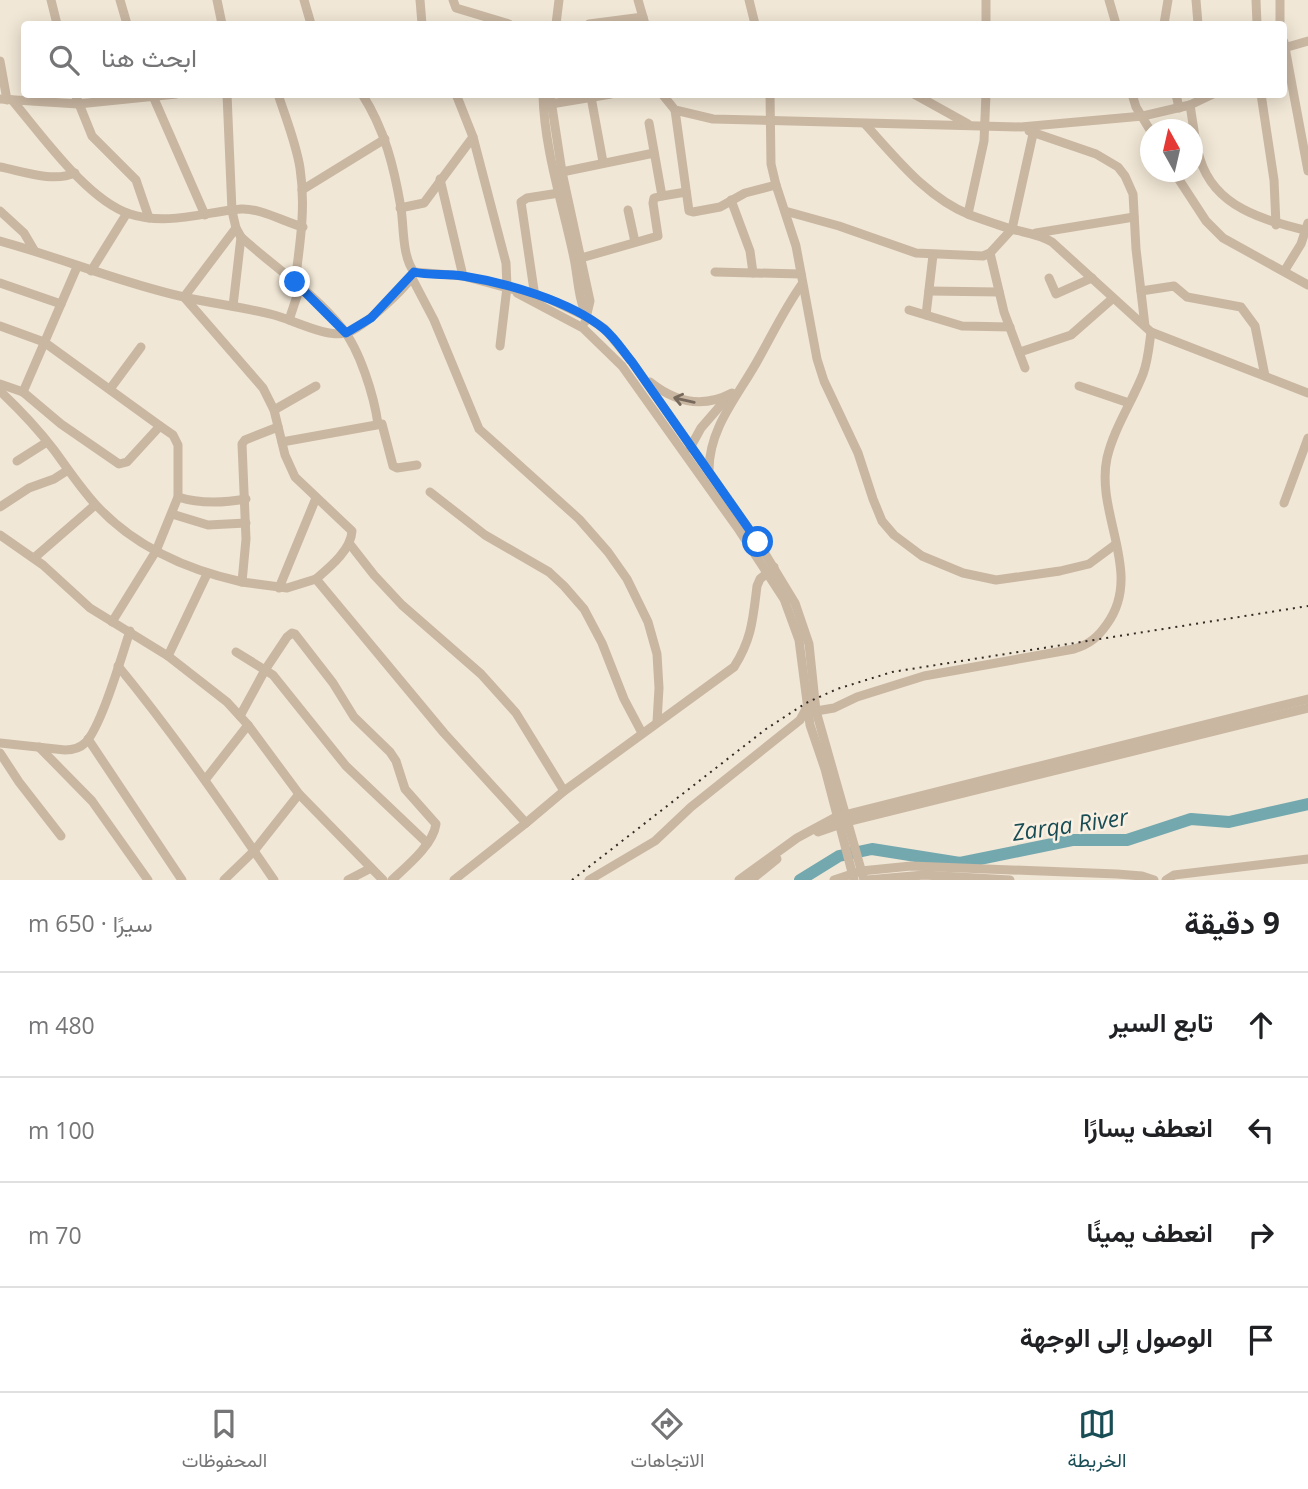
<!DOCTYPE html>
<html lang="ar">
<meta charset="utf-8">
<style>
:root{--surface:#fff;--page:#f2f2f2;--text:#202124;--muted:#757577;--line:#e0e0e0;--accent:#194d56}
body{margin:0;font-family:"Open Sans",Vazirmatn,sans-serif;background:var(--page);color:var(--text);direction:rtl}
.compass{position:absolute;left:1140px;top:119px;width:63px;height:63px;border-radius:50%;background:var(--surface);box-shadow:0 4px 18px #0003;rotate:352deg}
.stop{position:absolute;width:21px;height:21px;margin:-16px;border:5px solid #1a73e8;border-radius:50%;background:#fff}
.stop.end{background:#1a73e8;border-color:#fff;box-shadow:0 2px 7px #0008}
.list{margin:0;padding:0;list-style:none}
h2{display:flex;justify-content:space-between;align-items:center;height:91px;margin:0;padding:0 28px;font-size:30px}
h2 small{font-size:23px;font-weight:400;color:var(--muted)}
.list li{display:grid;grid-template-columns:46px 1fr auto;gap:21px;align-items:center;box-sizing:border-box;height:105px;padding:0 28px;border-top:2px solid var(--line)}
.list b{display:block;font-size:26px;white-space:nowrap}
.list em{font-size:23px;font-style:normal;color:var(--muted)}
.icon{flex:none;width:38px;height:38px;fill:none;stroke:currentColor;stroke-width:2;stroke-linecap:round;stroke-linejoin:round}
.map{position:relative;flex:none;width:1308px;height:880px;overflow:hidden;direction:ltr}
.search{position:absolute;background:var(--surface);box-shadow:0 4px 18px #0003;left:21px;right:21px;top:21px;height:77px;display:flex;align-items:center;gap:18px;box-sizing:border-box;padding:0 24px;border-radius:7px;color:var(--muted);font-size:26px}
.sheet{height:511px;background:var(--surface)}
nav{display:flex;justify-content:space-around;align-items:center;box-sizing:border-box;height:98px;border-top:2px solid var(--line);background:var(--surface);font-size:19px;color:var(--muted)}
nav a{display:grid;justify-items:center;gap:4px}
nav .on{color:var(--accent)}
.map>svg:first-child{display:block}
.lines{fill:none;stroke-linecap:round;stroke-linejoin:round}
.river{stroke:#74a8af;stroke-width:12}
.minor{stroke:#c9b7a2;stroke-width:9}
.rail{stroke:#342b25;stroke-width:2;stroke-dasharray:2 5;stroke-linecap:butt}
.oneway{stroke:#776a5d}
.route{stroke:#1a73e8;stroke-width:9}
.labels{text-anchor:middle;dominant-baseline:central;stroke-width:5;stroke-linejoin:round;paint-order:stroke}
.water-label{font-size:23px;font-style:italic;fill:#194d56;stroke:#f9f0e2}
</style>
<div class="map">
<svg width="1308" height="880" viewBox="0 0 1308 880">
<rect width="100%" height="100%" fill="#f1e7d6"/>
<g class="lines">
<path class="river" d="M800,880L839,856L872,849L960,863L1072,840H1127L1191,819L1229,822L1308,804"/>
<g class="minor">
<path d="M51,0L57,24"/>
<path d="M120,0L127,24"/>
<path d="M217,0L222,24"/>
<path d="M304,0L311,24"/>
<path d="M420,0L422,24"/>
<path d="M453,0L456,8L509,24"/>
<path d="M638,0L645,24"/>
<path d="M749,0L755,24"/>
<path d="M1109,0L1116,24"/>
<path d="M1196,0L1198,24"/>
<path d="M1256,0L1257,24"/>
<path d="M1280,0V24"/>
<path d="M556,24L559,0"/>
<path d="M589,24L643,17"/>
<path d="M986,24V0"/>
<path d="M1164,24L1168,0"/>
<path d="M1284,42L1308,171"/>
<path d="M1284,48L1308,41"/>
<path d="M0,61L7,100"/>
<path d="M75,94L92,136L136,180L149,218"/>
<path d="M152,94L205,215"/>
<path d="M227,94L232,211L236,228L241,237C274,267 314,293 342,328C360,350 374,396 378,424"/>
<path d="M278,94C286,119 296,143 300,168C306,207 300,244 295,282"/>
<path d="M362,94C385,130 394,167 401,208C404,228 402,256 414,272L463,276L549,299L587,317L605,329L632,362L758,542L795,603L809,644L816,711L864,880"/>
<path d="M456,94L473,137L506,263L507,287L500,346"/>
<path d="M543,94C544,149 563,205 574,258C578,277 578,299 587,316"/>
<path d="M550,94L562,172L590,301L585,322"/>
<path d="M662,94L675,110L713,119L1021,127L1143,116L1190,105L1213,94"/>
<path d="M770,94L771,164L776,185L796,246L817,359L824,381L858,453L873,499L882,521L894,535L922,556L963,573L996,580L1060,571L1089,564L1116,544"/>
<path d="M914,94L968,124"/>
<path d="M1132,94L1136,107L1150,130"/>
<path d="M1176,94L1179,108"/>
<path d="M1261,94L1274,180L1276,225"/>
<path d="M591,97L603,162"/>
<path d="M0,99L78,104L176,94"/>
<path d="M12,100C41,134 87,200 130,214C167,226 204,212 241,209C261,208 284,222 303,227"/>
<path d="M545,105L611,94"/>
<path d="M1190,105C1193,123 1195,142 1200,159C1215,208 1264,220 1308,231"/>
<path d="M675,110L689,211L693,212L720,207L745,193L776,185"/>
<path d="M865,124C896,158 927,198 970,215C984,220 998,225 1011,229C1026,233 1039,234 1052,242L1151,332L1308,393"/>
<path d="M1029,131L1096,154L1118,167L1125,176L1133,194L1136,249L1145,326"/>
<path d="M0,167C22,171 53,183 75,173"/>
<path d="M562,172L654,153"/>
<path d="M1174,172L1206,221L1223,238L1308,285"/>
<path d="M440,179L463,276"/>
<path d="M302,190L385,139"/>
<path d="M662,196L686,192"/>
<path d="M731,200L750,251L753,273"/>
<path d="M400,208L424,203L473,137"/>
<path d="M628,210L635,242"/>
<path d="M0,211L24,233L34,250"/>
<path d="M785,211L839,226L916,253L983,256L990,253L1012,229L1033,134"/>
<path d="M968,214L984,141L986,94"/>
<path d="M236,228L184,297L263,388L274,410L285,455L295,477L352,531C351,550 330,567 316,579L444,733L526,823L564,791L734,667C752,639 753,618 757,586L760,579L774,567"/>
<path d="M1036,233L1134,217"/>
<path d="M0,241C62,258 121,283 184,297C214,304 244,307 274,315C293,320 327,338 346,333C362,329 405,289 414,274"/>
<path d="M990,253L1004,312L1025,368"/>
<path d="M581,258L658,236L653,203L654,198L662,196L649,123"/>
<path d="M1285,270L1301,244L1308,223"/>
<path d="M91,271L127,213"/>
<path d="M715,272L801,274"/>
<path d="M412,278L434,320L479,429L579,519L608,552L627,579L648,622L657,654L659,688L657,722"/>
<path d="M1049,278L1056,294L1092,278"/>
<path d="M0,283L61,304"/>
<path d="M929,291L999,292"/>
<path d="M1141,291L1174,286L1187,297L1241,307L1255,326L1265,376"/>
<path d="M517,293L583,328L622,366L739,530L784,599L799,640L810,725L825,769L854,880"/>
<path d="M535,297L521,202L527,198L559,193"/>
<path d="M233,306L241,237"/>
<path d="M909,310L962,326L1010,327"/>
<path d="M926,315L933,255"/>
<path d="M289,320L300,287"/>
<path d="M0,326L44,342L160,426L173,435L178,445V497L156,551L112,622"/>
<path d="M1020,352L1071,335L1112,299"/>
<path d="M650,382C675,402 702,409 732,393"/>
<path d="M0,384L23,392L61,424L119,464L127,462L160,426"/>
<path d="M1079,386L1129,403"/>
<path d="M110,389L141,347"/>
<path d="M0,391C19,409 38,429 54,450C68,469 81,489 97,506C135,547 188,570 242,582"/>
<path d="M23,392L77,267"/>
<path d="M274,410L316,386"/>
<path d="M278,427L245,440L242,444L246,539L242,582L287,588L316,579"/>
<path d="M282,442L382,424L393,466L397,468L417,465"/>
<path d="M690,448L701,428L727,398"/>
<path d="M17,461L47,442"/>
<path d="M709,470C709,427 739,395 759,358C773,333 785,308 802,284"/>
<path d="M430,492L485,535L549,572L564,586L584,609L602,643L624,699L642,733"/>
<path d="M178,497C200,504 223,503 246,499"/>
<path d="M1284,503L1308,438"/>
<path d="M0,507L29,488L54,479L68,470"/>
<path d="M172,514L208,525L246,523"/>
<path d="M0,535L43,565L90,608L168,656L227,702L248,725L299,794L383,880"/>
<path d="M349,543L374,575L402,605L481,674L516,713L564,791"/>
<path d="M34,558L95,505"/>
<path d="M279,588L316,498"/>
<path d="M236,652L265,670L287,637L292,633L295,634L333,683L354,717L390,752L396,761L405,789L436,824C433,845 407,866 392,880"/>
<path d="M168,656L207,574"/>
<path d="M118,666C174,734 224,807 274,880"/>
<path d="M816,711L834,708L857,697L924,676L1074,649C1090,644 1098,637 1107,624C1144,573 1095,514 1107,458C1114,428 1132,402 1143,374C1148,361 1149,347 1151,332"/>
<path d="M240,716L265,670L273,675L346,766L427,843"/>
<path d="M88,739L182,880"/>
<path d="M0,743L65,750C73,750 80,748 85,743C101,728 122,655 130,631"/>
<path d="M39,747L92,801L148,880"/>
<path d="M0,753L19,782L61,836"/>
<path d="M205,780L248,725"/>
<path d="M818,832L847,822L1308,708"/>
<path d="M224,880L254,851L299,794"/>
<path d="M348,880L371,868"/>
<path d="M454,880L526,823"/>
<path d="M589,880L655,841L691,807L800,720L806,709"/>
<path d="M739,880L797,838L836,817L1308,699"/>
<path d="M751,880L777,859"/>
<path d="M834,880L861,871L911,866L1117,874L1142,876L1154,880"/>
<path d="M867,880L924,875L1010,880"/>
<path d="M1166,880L1174,875L1308,859"/>
</g>
<path class="rail" d="M572,880L766,729L806,703L837,689L892,672L1308,606"/>
</g>
<defs><path id="oneway-shaft" d="M-6 0H5M1.5-3L5.5 0L1.5 3" fill="none" stroke-width="1.6" stroke-linecap="round" stroke-linejoin="round" transform="scale(1.75)"/></defs>
<use class="oneway" href="#oneway-shaft" transform="translate(684 400) rotate(-167)"/>
<g class="lines">
<path class="route" d="M295,282L346,333L371,318L414,272C430,276 447,273 463,276C507,283 570,301 604,329C615,338 623,351 632,362L758,542"/>
</g>
<g class="labels">
<g class="water-label">
<text transform="translate(1070 824) rotate(-8)">Zarqa River</text>
</g>
</g>
</svg>
<svg class="compass" viewBox="-18 -18 36 36"><path d="M0-13l5 13h-10z" fill="#e53935"/><path d="M0 13l5-13h-10z" fill="#757577"/></svg>
<div class="stop" style="left:758px;top:542px"></div>
<div class="stop end" style="left:295px;top:282px"></div>
<div class="search"><svg class="icon" aria-label="search" viewBox="0 0 24 24"><circle cx="10" cy="10" r="6"/><path d="M15 15l6 6"/></svg>ابحث هنا</div>
</div>
<section class="sheet">
<h2>9 دقيقة<small>سيرًا · 650 m</small></h2>
<ul class="list">
<li><svg class="icon" aria-label="ahead" viewBox="0 0 24 24"><path d="M12 20V5M6 11l6-6 6 6"/></svg><div><b>تابع السير</b></div><em>480 m</em></li>
<li><svg class="icon" aria-label="left" viewBox="0 0 24 24"><path d="M17 20v-9H6M10 6l-5 5 5 5"/></svg><div><b>انعطف يسارًا</b></div><em>100 m</em></li>
<li><svg class="icon" aria-label="right" viewBox="0 0 24 24"><path d="M7 20v-9h11M14 6l5 5-5 5"/></svg><div><b>انعطف يمينًا</b></div><em>70 m</em></li>
<li><svg class="icon" aria-label="arrive" viewBox="0 0 24 24"><path d="M6 21V4h12l-3 4 3 4H6"/></svg><div><b>الوصول إلى الوجهة</b></div></li>
</ul>
</section>
<nav>
<a class="on"><svg class="icon" aria-label="map" viewBox="0 0 24 24"><path d="M3 6l6-2 6 2 6-2v14l-6 2-6-2-6 2zM9 4v14M15 6v14"/></svg>الخريطة</a>
<a><svg class="icon" aria-label="directions" viewBox="0 0 24 24"><path d="M12 3l9 9-9 9-9-9zM9 14v-3h6M13 9l2 2-2 2"/></svg>الاتجاهات</a>
<a><svg class="icon" aria-label="saved" viewBox="0 0 24 24"><path d="M7 4h10v16l-5-4-5 4z"/></svg>المحفوظات</a>
</nav>
